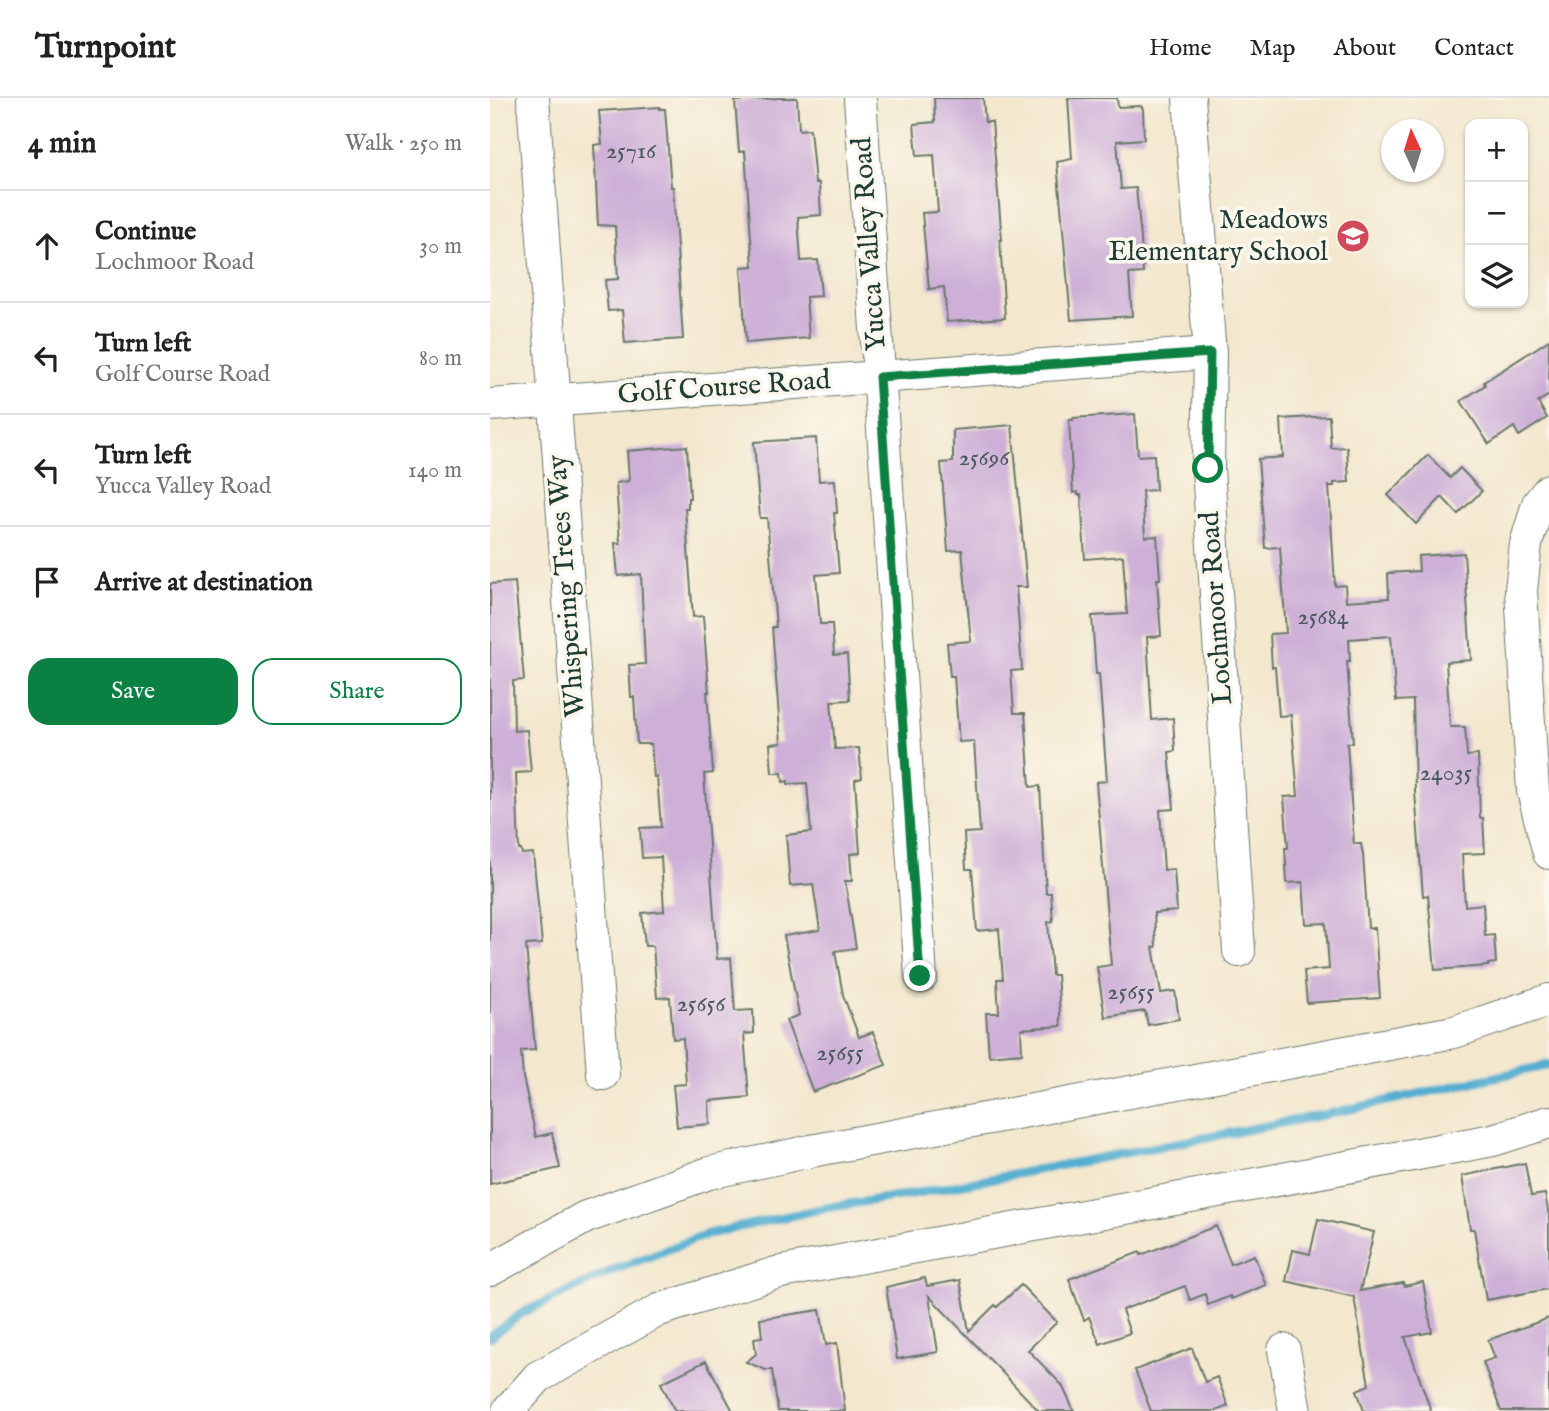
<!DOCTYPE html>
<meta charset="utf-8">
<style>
:root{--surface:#fff;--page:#f6f6f6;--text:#222;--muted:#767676;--line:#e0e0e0;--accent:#0b8043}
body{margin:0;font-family:"IM FELL English",serif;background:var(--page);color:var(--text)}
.controls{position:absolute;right:21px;top:21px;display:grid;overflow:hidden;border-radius:14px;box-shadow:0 2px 5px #0004}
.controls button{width:63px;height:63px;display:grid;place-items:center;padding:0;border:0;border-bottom:2px solid var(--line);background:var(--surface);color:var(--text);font:35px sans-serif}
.compass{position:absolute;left:891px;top:21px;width:63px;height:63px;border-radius:50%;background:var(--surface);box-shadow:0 2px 5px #0004;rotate:356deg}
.stop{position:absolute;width:21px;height:21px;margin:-16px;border:5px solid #0b8043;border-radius:50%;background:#fff}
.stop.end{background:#0b8043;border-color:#fff;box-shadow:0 2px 7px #0008}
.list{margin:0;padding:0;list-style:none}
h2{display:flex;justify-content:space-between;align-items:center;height:91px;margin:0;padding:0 28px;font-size:30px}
h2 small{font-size:23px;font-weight:400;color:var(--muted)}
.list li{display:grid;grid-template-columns:46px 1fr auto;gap:21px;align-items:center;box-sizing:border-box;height:112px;padding:0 28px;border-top:2px solid var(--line)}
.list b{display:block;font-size:26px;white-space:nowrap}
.list p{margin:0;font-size:23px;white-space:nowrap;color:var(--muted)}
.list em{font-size:23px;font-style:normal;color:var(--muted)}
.actions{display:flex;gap:14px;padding:21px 28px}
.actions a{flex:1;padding:16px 0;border:2px solid var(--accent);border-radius:21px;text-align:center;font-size:24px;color:var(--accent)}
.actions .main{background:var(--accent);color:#fff}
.icon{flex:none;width:38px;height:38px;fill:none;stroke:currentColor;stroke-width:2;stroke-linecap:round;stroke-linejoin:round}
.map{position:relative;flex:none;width:1059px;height:1313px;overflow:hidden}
header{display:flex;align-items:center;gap:42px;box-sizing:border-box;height:98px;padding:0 35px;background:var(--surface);border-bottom:2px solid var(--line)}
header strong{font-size:33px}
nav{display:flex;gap:38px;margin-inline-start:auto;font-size:24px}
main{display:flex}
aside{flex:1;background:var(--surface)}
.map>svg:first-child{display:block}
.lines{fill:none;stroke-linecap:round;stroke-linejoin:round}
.stream{stroke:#52aed0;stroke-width:9}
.building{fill:#cdafd7}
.minor-casing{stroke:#69786a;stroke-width:34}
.minor{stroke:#fff;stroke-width:32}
.route{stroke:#0b8043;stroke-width:9}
.labels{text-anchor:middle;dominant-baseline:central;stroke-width:7;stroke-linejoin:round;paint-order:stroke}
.number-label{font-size:24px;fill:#4a5a5d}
.poi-label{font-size:28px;fill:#1f3d34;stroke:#fbf7ec;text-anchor:end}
.street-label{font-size:28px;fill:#1f3d34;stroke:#fbf7ec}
</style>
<header>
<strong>Turnpoint</strong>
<nav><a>Home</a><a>Map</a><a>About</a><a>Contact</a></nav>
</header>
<main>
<aside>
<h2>4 min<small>Walk · 250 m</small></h2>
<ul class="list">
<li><svg class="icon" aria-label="ahead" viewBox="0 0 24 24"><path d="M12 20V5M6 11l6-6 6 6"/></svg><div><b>Continue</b><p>Lochmoor Road</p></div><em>30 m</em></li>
<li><svg class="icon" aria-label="left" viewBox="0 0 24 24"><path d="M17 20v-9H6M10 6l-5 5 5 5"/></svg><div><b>Turn left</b><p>Golf Course Road</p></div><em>80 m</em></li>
<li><svg class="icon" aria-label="left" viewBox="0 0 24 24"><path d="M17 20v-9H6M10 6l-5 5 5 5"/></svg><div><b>Turn left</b><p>Yucca Valley Road</p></div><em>140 m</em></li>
<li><svg class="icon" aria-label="arrive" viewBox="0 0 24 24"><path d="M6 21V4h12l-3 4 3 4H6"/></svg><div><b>Arrive at destination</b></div></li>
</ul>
<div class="actions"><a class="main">Save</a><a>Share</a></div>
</aside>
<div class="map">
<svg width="1059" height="1313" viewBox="0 0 1059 1313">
<rect width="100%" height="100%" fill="#fbf7ec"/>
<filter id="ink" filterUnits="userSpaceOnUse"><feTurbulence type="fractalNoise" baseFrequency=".0143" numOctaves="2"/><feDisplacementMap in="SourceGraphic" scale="14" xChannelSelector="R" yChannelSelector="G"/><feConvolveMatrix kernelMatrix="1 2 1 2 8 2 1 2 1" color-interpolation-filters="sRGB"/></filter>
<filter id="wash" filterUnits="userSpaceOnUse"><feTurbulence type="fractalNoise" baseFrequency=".00686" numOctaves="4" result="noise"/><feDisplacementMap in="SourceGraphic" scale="28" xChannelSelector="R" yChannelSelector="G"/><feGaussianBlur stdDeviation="1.57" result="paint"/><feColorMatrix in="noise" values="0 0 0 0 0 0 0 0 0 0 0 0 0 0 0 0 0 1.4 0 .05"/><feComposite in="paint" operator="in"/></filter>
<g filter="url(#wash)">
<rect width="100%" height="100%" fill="#f3e7cd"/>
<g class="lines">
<path class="stream" d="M0,1239L32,1215L126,1171L218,1136L335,1110L422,1096L838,1016L1059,967"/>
</g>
<g id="blocks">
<g class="building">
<path d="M288,0H307L309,32L320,31L325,85H329L331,117L308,119L311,163L328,162L331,198L316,199L319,240L256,245L251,169L263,168L255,53L249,54L245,3Z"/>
<path d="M444,0H493L495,24H502L512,142H510L515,220L457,224L454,189L439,191L432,115L448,114L444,57L427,58L424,26L445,24Z"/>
<path d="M578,0H627L628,9L651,8L653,11L654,41L627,43L631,91L646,90L651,141L653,175L639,176L642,218L581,222L567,64L582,61Z"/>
<path d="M170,9V11H175L181,89H183L193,241L135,245L132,212L118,213L115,182L128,181L125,128L108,127L104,47L112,46L109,13Z"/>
<path d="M1059,242V297L1048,304L1057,320L1029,338L1024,329L999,346L971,303L995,287L994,284Z"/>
<path d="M645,316L648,358L664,357L666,392L652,393L655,439L667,438L670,481H667L671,538L657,539L662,622L683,620L685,653L679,654L684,711L670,712L674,772L684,771L687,813L664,815L666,849H663L671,895L685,893L689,921L658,927L655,913L615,919L607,869L621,867L606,684L617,683L609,576H606L602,518L637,516L633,458L595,461L591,397H588V394L583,395L579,322H583V320Z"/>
<path d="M839,318L841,350L857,349L859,384L844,385V388H839L845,488L855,487L856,503L899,500L898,475L929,473L928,458L974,455L981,562L956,564L960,629H975L977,658L988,657L990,720H993L995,755L972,756L975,808L993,806L995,838L1004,837L1006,865L998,866V868L945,872L938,797L933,798L925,694L923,602L906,603L901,538L859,541L860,563H857L863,645H857L864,746H871L873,756L878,830H885L890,900L817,905L814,873L839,871L836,825L816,826L813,784L797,785L795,750H798L794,699L808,698L801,617L789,618L785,569H782L780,536L796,535L790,449L775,450L768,361L793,359L791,321Z"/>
<path d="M522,327L537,489H526L532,572L521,573L524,615H535L540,689L550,688L556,795H561L563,823L558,824L562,877H567L571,928L531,931L532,955L499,958L496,915H509L507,881H513L509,831L487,833L482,771H476L474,735L490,734L484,643L469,644L464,578H460L457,545L481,543L472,452L458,453L451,365L463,364V332Z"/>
<path d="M326,340L329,383L345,382L347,415H344L349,475L326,477L330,526H342L344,557L357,556L360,602L341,603L345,651L369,650L372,680L365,682L370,755L360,756L362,783H355L366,850L345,853L353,897L369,939L383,934L396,967L323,994L296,922L309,917L294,838L330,832L323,786L300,788L296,737L321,734L317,685L298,686V683L293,684L292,675H282L280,646L291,645L282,529H286L277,420H270L264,344Z"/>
<path d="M197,348L200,400H198V410H195L203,519L213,518L219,594H217L223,675L214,676L227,861L241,860L245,913L263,912L264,935L254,936L259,999L219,1003L220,1026L187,1029L183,987L196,986L193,940L183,941L180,899L167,900L163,848H155L152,815L174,813L171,759L152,760L150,730L171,729L167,679H164L161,646H147L144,599H141L139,567L155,566L151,476L128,478L125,445H130L126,385L138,383L139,380L137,353Z"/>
<path d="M938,357L960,380L970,370L992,393L968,416L952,399L926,426L898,397Z"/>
<path d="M25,484L34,582L23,583L24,633L37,632L41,674L26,675L29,752H31L32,756L43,755L52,846L36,847L45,952L31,953L33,979L46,1039L62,1035L70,1070L0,1086V486Z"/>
<path d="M1035,1065L1041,1098L1055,1096L1059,1118V1191L996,1202L984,1131H980L972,1078Z"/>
<path d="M828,1121L884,1134L870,1193L913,1185L914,1188L933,1184L942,1234L915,1239L941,1313H874L867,1292L879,1287L864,1199L796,1183L803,1152L820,1156Z"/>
<path d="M726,1128L741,1166L764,1157L776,1187L741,1201L740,1198L718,1207L715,1196L700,1202L695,1188L632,1212L640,1235L610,1246L599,1219L594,1222L579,1181L650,1154L651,1157Z"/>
<path d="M435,1180L437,1188L470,1182L479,1233L505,1207L507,1209L531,1187L567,1224L538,1252L572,1287L584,1313H549L439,1198L448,1254L407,1261L396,1189Z"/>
<path d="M330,1212L336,1247L347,1245L355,1313H288L282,1272H276L256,1264L266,1256L264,1240L272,1239L270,1221Z"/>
<path d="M1059,1220V1313H1011L993,1264L1005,1260L998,1242Z"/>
<path d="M702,1250L715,1284L727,1279L738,1308L726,1313H661L645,1272Z"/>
<path d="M216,1263L243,1313H185L171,1285Z"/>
</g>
</g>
</g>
<g filter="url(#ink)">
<use href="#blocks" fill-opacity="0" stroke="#69786a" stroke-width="2"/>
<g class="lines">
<defs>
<g id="minor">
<path d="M43,0L113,976"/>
<path d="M370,0L431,879"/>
<path d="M699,0L720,255L718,370L749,853"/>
<path d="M0,307L720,255"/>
<path d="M1059,392L1048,406L1036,446L1031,492L1043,693L1059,755"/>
<path d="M0,1172L96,1119L219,1075L321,1053L964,934L1059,902"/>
<path d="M794,1252L805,1313"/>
<path d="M18,1313L48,1279L169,1212L286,1175L1003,1042L1059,1024"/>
</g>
</defs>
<use href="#minor" class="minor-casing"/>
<use href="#minor" class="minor"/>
</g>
</g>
<g class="lines" filter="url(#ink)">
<path class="route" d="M430,878L389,279L720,255L718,370"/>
</g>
<defs>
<symbol id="school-disc" viewBox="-11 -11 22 22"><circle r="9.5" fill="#d1495b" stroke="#fbf7ec"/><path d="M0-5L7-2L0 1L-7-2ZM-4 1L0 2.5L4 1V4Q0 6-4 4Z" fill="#fff"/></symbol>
</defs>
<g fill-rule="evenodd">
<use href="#school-disc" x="844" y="119" width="38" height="38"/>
</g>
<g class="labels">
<g class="number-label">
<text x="141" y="53">25716</text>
<text x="494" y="360">25696</text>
<text x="833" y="519">25684</text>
<text x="956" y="675">24035</text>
<text x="641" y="894">25655</text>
<text x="211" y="906">25656</text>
<text x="350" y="955">25655</text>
</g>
<g class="poi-label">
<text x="838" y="122">Meadows<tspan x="838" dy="32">Elementary School</tspan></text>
</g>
<g class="street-label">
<text transform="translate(380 146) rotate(-94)">Yucca Valley Road</text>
<text transform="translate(234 290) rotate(-4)">Golf Course Road</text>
<text transform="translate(77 488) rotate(-94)">Whispering Trees Way</text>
<text transform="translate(727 510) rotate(-94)">Lochmoor Road</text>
</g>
</g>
</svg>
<div class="controls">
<button>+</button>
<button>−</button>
<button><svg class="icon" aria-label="layers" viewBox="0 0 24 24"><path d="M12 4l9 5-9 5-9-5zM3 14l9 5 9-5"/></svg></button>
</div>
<svg class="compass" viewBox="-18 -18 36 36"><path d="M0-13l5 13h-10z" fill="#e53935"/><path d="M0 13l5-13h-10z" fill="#767676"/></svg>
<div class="stop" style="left:718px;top:370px"></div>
<div class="stop end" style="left:430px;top:878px"></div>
</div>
</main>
